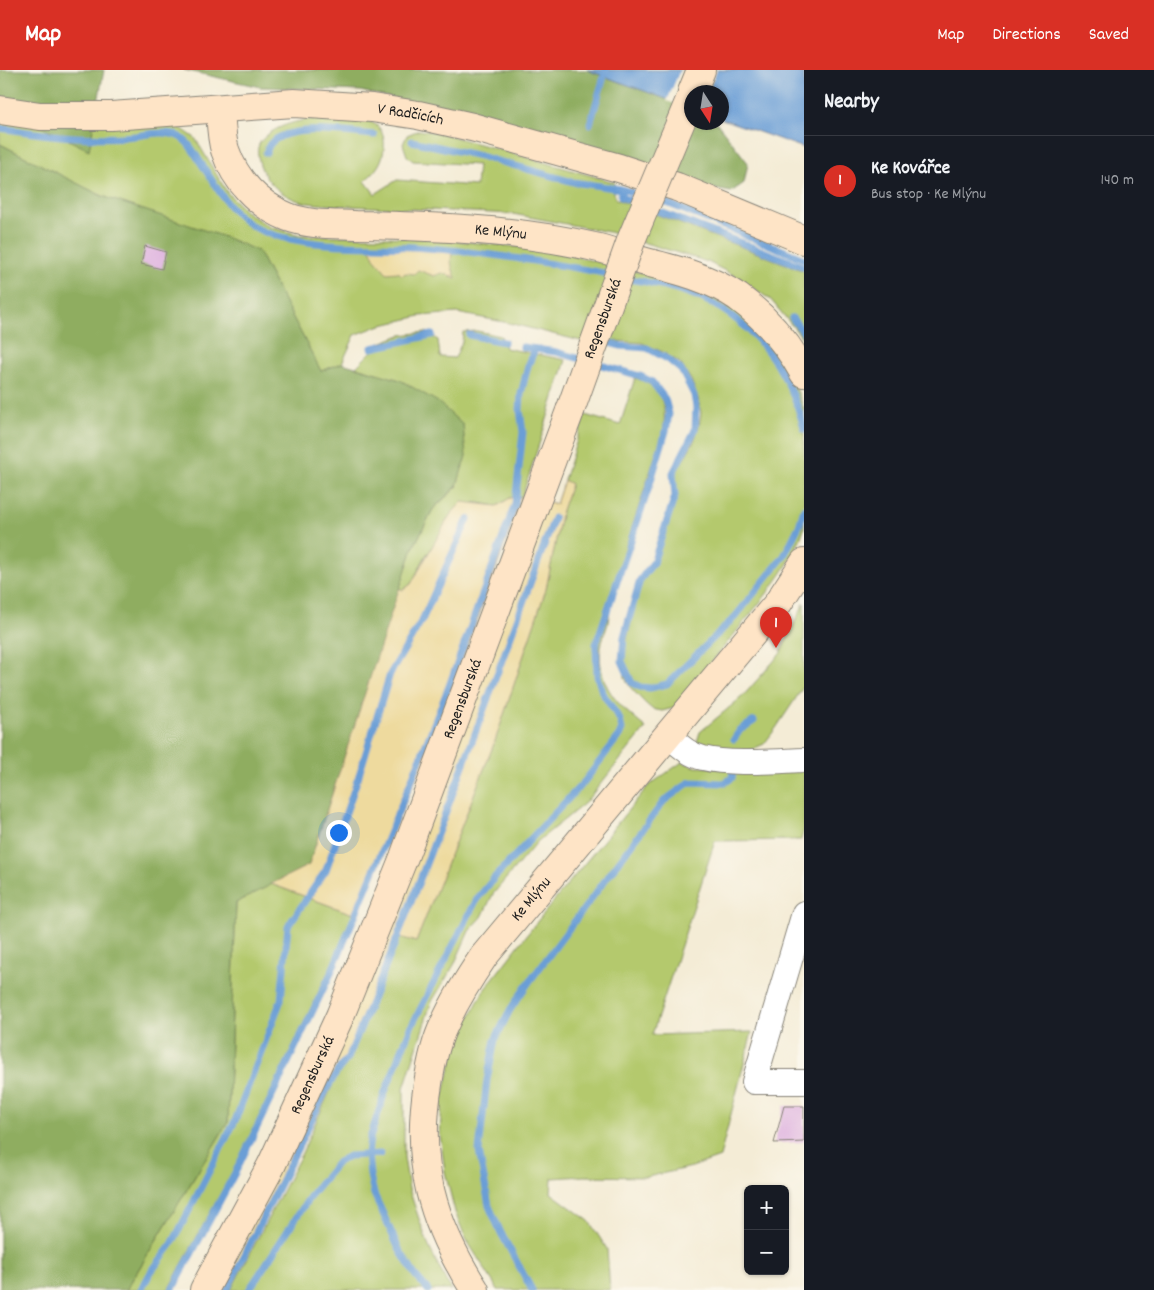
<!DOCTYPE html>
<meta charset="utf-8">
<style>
:root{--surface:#171b24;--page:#242831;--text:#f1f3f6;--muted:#9ea1a6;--line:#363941;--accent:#d93025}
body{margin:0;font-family:Dekko,sans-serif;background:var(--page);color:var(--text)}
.controls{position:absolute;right:15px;bottom:15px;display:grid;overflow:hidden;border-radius:8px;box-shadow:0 1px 4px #0004}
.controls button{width:45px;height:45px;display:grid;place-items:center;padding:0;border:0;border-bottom:1px solid var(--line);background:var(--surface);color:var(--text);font:25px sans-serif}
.compass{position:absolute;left:684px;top:15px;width:45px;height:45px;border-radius:50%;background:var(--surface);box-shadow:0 1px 4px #0004;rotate:168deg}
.you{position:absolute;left:338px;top:762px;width:18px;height:18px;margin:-12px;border:4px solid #fff;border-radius:50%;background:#1a73e8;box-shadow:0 0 0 8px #1a73e833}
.badge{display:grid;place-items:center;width:32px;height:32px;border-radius:50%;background:var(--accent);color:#fff;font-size:16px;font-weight:700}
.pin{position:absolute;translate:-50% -41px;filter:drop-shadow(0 1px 2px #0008)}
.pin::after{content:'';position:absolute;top:26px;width:18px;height:15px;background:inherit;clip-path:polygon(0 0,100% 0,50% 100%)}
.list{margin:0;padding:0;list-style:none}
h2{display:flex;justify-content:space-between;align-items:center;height:65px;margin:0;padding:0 20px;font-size:21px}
h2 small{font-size:16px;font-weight:400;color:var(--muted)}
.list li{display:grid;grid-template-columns:32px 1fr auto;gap:15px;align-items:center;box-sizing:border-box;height:90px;padding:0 20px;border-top:1px solid var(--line)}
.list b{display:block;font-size:19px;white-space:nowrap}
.list p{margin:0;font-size:16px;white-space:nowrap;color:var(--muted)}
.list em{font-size:16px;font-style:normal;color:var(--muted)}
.map{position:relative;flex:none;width:804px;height:1220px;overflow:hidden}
header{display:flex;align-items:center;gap:30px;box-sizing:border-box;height:70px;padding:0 25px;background:var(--accent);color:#fff}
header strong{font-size:24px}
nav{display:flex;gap:28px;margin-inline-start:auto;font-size:18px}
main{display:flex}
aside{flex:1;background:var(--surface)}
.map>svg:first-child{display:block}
.green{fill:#b4c96d;stroke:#687244}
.forest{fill:#8fad60;stroke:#56643e}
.sand{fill:#eeda9e;stroke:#857b5d}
.water{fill:#6a9ed6;stroke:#435d79}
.pier{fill:#f4ecd6}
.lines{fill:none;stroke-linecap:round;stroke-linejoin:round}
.stream{stroke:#6a9ed6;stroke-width:7}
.building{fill:#deb1df}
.street-casing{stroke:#888479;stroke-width:26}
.secondary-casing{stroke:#888479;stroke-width:30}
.street{stroke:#fff;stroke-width:24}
.secondary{stroke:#fee4c6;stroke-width:28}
.secondary-bridge-casing{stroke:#888479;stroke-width:30;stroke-linecap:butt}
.secondary-bridge{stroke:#fee4c6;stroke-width:28}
.labels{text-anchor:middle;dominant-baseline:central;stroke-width:4;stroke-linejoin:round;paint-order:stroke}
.street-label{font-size:16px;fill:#1c1c1c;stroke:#fbf7ec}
</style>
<header>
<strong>Map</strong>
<nav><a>Map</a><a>Directions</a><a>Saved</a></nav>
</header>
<main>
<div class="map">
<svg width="804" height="1220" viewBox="0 0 804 1220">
<rect width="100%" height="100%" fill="#fbf7ec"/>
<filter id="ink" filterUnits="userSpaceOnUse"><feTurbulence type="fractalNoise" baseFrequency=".02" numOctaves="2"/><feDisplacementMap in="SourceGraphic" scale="10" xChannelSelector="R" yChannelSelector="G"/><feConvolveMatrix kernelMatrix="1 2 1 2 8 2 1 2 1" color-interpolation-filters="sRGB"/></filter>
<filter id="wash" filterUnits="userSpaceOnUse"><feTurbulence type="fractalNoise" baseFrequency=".0096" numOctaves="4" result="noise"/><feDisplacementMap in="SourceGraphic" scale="20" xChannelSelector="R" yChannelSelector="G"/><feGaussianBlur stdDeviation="1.12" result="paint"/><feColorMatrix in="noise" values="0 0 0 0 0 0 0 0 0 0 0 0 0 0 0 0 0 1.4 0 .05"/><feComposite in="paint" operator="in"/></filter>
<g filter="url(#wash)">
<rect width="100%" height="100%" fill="#f4ecd6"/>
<g class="green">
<path d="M333,47C346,48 361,48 373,53C389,61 386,87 376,99C373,104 368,107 365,111L375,124L397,110L476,116L478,95L413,91L407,86L403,74L407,65L419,60L440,63L614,112V123L616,129L804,201V270L771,230L737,207L708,192L609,162L513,144L330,135C320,134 308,134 299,131C278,124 260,107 258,85C257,80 258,75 261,71C278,51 310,49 333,47Z"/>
<path d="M0,52L159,54L178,56L195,68L227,122L245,141L270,157L300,165L427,168L549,180L642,203L687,217L711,227L737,242L754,257L790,302L804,339V458C793,495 764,527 740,557C718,584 696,611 674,638L662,641L652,639L645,633L630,617L625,608L623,585L641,512L654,496L677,426L675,404L694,371L699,356L701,343L698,328L691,310L680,293L663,282L642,273L616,271L585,272L509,253L457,243L420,246L378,256L355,265L342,293L321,302L258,181C207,160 154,147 103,126C68,111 34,91 0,74Z"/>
<path d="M477,261L501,266L505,278L566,290L522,427L510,428L497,436L475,432L426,485L411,514L403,520L399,519L413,478L433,439L458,416L400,310L356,297L380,273L401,265L426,262L438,270L440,287L455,288L462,272L463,262Z"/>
<path d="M635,308C663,316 667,336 663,362L608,532C609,537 610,543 609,547C608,558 602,567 601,577C596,616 619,636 646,658L585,733L538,771L493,824L482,847L469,861L454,895L431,933L404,1018V1087L409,1119L419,1149L429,1177L446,1211L452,1220H231L302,1083L337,1005L350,988L400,867L416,872L495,671L546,519L562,440L571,414L564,410L585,345L620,355Z"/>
<path d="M804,533V616L776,658L764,674L748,681H738L709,677L697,672L700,662L743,626L780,584Z"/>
<path d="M682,692L696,697L804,699V759L801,770L715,771L652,965L752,962L720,1087L692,1097L647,1107L584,1106L552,1108L551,1123L589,1151L607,1179L610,1220H498L466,1169L455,1142L445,1102L440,1065L442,1032L450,997L461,964L484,920L540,848L648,716Z"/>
<path d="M271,814L353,844L333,892L235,1097L168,1220H126L228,1052L236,833Z"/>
</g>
<g class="forest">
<path d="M0,0H104L89,80L0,36Z"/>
<path d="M184,0H587L691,38L692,52L717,53L748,93L744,113L731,122L693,115L526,57L360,21L260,17Z"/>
<path d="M0,74L102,126L222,166L258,181L321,301L342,293L400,310L438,332L463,355L466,386L457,416L433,439L413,478L309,795L236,833L228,1052L126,1220H0Z"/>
</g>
<g class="sand">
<path d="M369,176L426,178L453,181C449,191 452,198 456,208L442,203L434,206L418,200L414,204L406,203L402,205L398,202L387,203L374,188Z"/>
<path d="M564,410L571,414L562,440L546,519L495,671L416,872L400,867L350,988L337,1005L230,1220H219L546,431L556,434Z"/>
<path d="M522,427L446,637L372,812L353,844L271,814L309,795L399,519L403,520L411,514L450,445L462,432L497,436L510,428Z"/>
</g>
<path class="water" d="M587,0H791L804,4V78L722,49V22H692L691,38Z"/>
<path class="pier" d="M680,0H717L707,22H692V40L667,31Z"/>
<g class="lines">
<g class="stream">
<path d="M590,54L606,0"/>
<path d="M0,58C45,65 90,71 135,66C149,64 166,60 180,67C189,72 194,82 199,90C222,124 233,155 277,166C326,179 377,174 427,178C490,183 552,193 614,205"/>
<path d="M412,71L480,86L573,112L621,119L645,126"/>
<path d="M266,83C267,80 268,76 271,73C292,53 347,63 374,65"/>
<path d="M621,119V127L640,134"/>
<path d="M655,128L804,189"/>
<path d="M650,138L804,197"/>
<path d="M624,208C647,212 670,216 691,224C750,246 790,299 804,359"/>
<path d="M792,248L804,263"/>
<path d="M469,265L504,272"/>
<path d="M602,271L621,276L647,278L669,290L681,300L694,325L696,337L695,360L673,403L675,426L653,493L640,510L624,567L622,591L632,613L640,617L650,618L667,614L735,547L784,486L799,456L804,439"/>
<path d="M523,277L556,282L584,290"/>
<path d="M372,278L432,265"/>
<path d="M734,669L740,660L754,651"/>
<path d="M141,1220L151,1202L172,1174L235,1051L281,930L288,856L326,800L359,705L390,604L423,548L468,449"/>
<path d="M172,1220L237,1099L331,903L414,704L449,616L515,434L523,362L520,340L521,324L528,296L535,279"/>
<path d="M227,1220L326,1021L338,1000L348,988C423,810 488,629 554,448"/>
<path d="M249,1220L313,1122L338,1092L349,1086L380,1084"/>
<path d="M428,1220L415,1205L399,1179L374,1124L370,1105L368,1084L370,1068L385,1022L411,957L477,829L495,807L584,712L619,666L622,659L620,650L602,622L597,606L596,574L649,417L666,361L669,344L665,329L652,312L640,306L594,293"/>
<path d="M532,1220L501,1163L489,1136L479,1081L487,1010L495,970L510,940L527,915L664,731L690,712L724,713L732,708L733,700"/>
</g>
</g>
<g id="blocks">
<g class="building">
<path d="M145,176L166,182L162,199L141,194Z"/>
<path d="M784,1036H804V1072L774,1073Z"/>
</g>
</g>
</g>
<g filter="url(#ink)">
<use href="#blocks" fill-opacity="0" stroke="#888479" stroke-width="1"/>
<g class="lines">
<defs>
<g id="street">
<path d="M667,665C678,674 689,685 703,688C729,695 776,691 804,690"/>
<path d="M804,843L754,1012H804"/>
</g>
<g id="secondary">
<path d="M692,22L701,0"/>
<path id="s1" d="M220,39C221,52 221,67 225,80C235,110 258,135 288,147C309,155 332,154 355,155C379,155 403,156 427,157C485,159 542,165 599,178C615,182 630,188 646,192C678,200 710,208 738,227C765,247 788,274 804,303"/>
<path id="s2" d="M0,40L40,46H111L294,33L372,38L418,45L472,57L619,98L677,117L804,170"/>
<path id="s3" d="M204,1220L271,1096L340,946L404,787L570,341"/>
<path id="s4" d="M475,1220C432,1153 415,1094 428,1014C431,994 435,973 444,955C455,930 469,908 484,886L778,533L804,493"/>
</g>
</defs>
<use href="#street" class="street-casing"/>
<use href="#secondary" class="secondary-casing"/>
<use href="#street" class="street"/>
<use href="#secondary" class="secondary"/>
<defs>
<g id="secondary-bridge">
<path id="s5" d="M570,341L632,168L692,25"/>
</g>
</defs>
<use href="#secondary-bridge" class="secondary-bridge-casing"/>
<use href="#secondary-bridge" class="secondary-bridge"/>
</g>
</g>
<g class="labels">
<g class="street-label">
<text stroke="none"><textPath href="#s2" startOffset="412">V Radčicích</textPath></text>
<text stroke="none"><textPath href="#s1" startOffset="350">Ke Mlýnu</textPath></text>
<text stroke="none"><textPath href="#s5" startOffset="98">Regensburská</textPath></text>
<text stroke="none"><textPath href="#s3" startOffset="646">Regensburská</textPath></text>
<text stroke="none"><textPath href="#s4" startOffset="432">Ke Mlýnu</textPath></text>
<text stroke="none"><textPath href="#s3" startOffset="241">Regensburská</textPath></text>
</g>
</g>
</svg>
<div class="controls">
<button>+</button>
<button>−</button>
</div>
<svg class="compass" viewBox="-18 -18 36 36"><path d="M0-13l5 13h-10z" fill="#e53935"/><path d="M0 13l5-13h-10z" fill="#9ea1a6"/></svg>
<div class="you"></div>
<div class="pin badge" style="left:776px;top:578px">1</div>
</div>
<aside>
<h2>Nearby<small></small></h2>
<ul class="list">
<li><span class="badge">1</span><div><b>Ke Kovářce</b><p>Bus stop · Ke Mlýnu</p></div><em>140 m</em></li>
</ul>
</aside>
</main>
